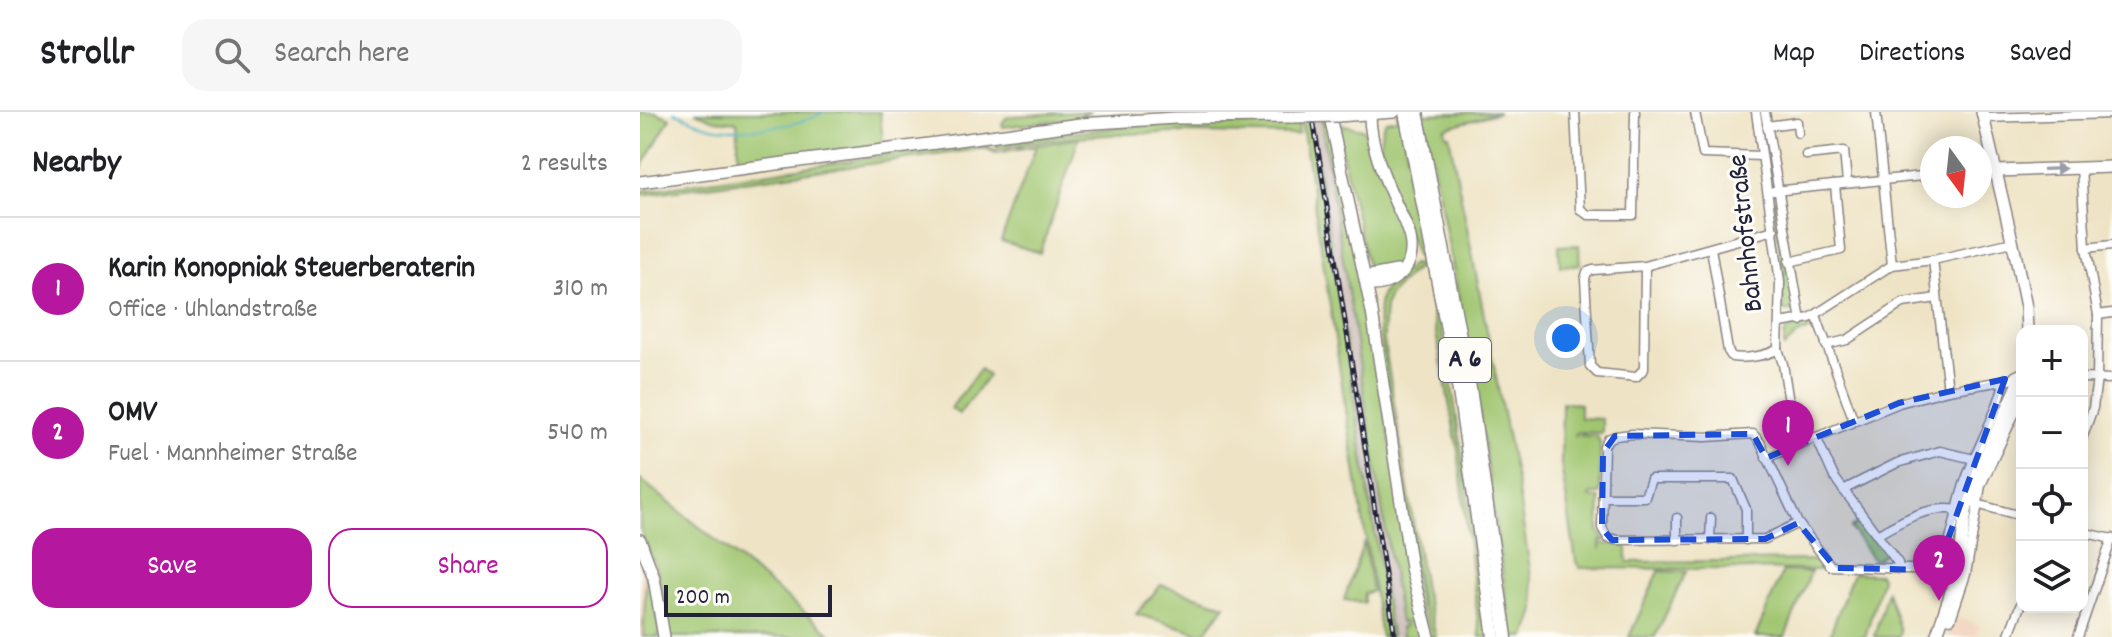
<!DOCTYPE html>
<meta charset="utf-8">
<style>
:root{--surface:#fff;--page:#f6f6f6;--text:#202124;--muted:#757577;--line:#e0e0e0;--accent:#b5179e}
body{margin:0;font-family:Dekko,sans-serif;background:var(--page);color:var(--text)}
.controls{position:absolute;right:24px;bottom:24px;display:grid;overflow:hidden;border-radius:16px;box-shadow:0 4px 20px #0003}
.controls button{width:72px;height:72px;display:grid;place-items:center;padding:0;border:0;border-bottom:2px solid var(--line);background:var(--surface);color:var(--text);font:40px sans-serif}
.compass{position:absolute;left:1280px;top:24px;width:72px;height:72px;border-radius:50%;background:var(--surface);box-shadow:0 4px 20px #0003;rotate:165deg}
.scale{position:absolute;left:24px;bottom:20px;width:168px;box-sizing:border-box;padding-left:8px;border:4px solid #22223b;border-top:0;font-size:22px;line-height:28px;white-space:nowrap;color:#22223b;-webkit-text-stroke:6px #fdfcf7;paint-order:stroke}
.you{position:absolute;left:926px;top:226px;width:28px;height:28px;margin:-20px;border:6px solid #fff;border-radius:50%;background:#1a73e8;box-shadow:0 0 0 12px #1a73e833}
.badge{display:grid;place-items:center;width:52px;height:52px;border-radius:50%;background:var(--accent);color:#fff;font-size:26px;font-weight:700}
.pin{position:absolute;translate:-50% -66px;filter:drop-shadow(0 2px 4px #0008)}
.pin::after{content:'';position:absolute;top:42px;width:28px;height:24px;background:inherit;clip-path:polygon(0 0,100% 0,50% 100%)}
.list{margin:0;padding:0;list-style:none}
h2{display:flex;justify-content:space-between;align-items:center;height:104px;margin:0;padding:0 32px;font-size:34px}
h2 small{font-size:26px;font-weight:400;color:var(--muted)}
.list li{display:grid;grid-template-columns:52px 1fr auto;gap:24px;align-items:center;box-sizing:border-box;height:144px;padding:0 32px;border-top:2px solid var(--line)}
.list b{display:block;font-size:30px;white-space:nowrap}
.list p{margin:0;font-size:26px;white-space:nowrap;color:var(--muted)}
.list em{font-size:26px;font-style:normal;color:var(--muted)}
.actions{display:flex;gap:16px;padding:24px 32px}
.actions a{flex:1;padding:18px 0;border:2px solid var(--accent);border-radius:24px;text-align:center;font-size:28px;color:var(--accent)}
.actions .main{background:var(--accent);color:#fff}
.icon{flex:none;width:44px;height:44px;fill:none;stroke:currentColor;stroke-width:2;stroke-linecap:round;stroke-linejoin:round}
.map{position:relative;flex:none;width:1472px;height:525px;overflow:hidden}
header{display:flex;align-items:center;gap:48px;box-sizing:border-box;height:112px;padding:0 40px;background:var(--surface);border-bottom:2px solid var(--line)}
header strong{font-size:38px}
nav{display:flex;gap:44px;margin-inline-start:auto;font-size:28px}
.search{width:560px;height:72px;background:var(--page);display:flex;align-items:center;gap:20px;box-sizing:border-box;padding:0 28px;border-radius:24px;color:var(--muted);font-size:30px}
main{display:flex}
aside{flex:1;background:var(--surface)}
.map>svg:first-child{display:block}
.built{fill:#f2d4be}
.industrial{fill:#cfc0ba}
.green{fill:#a1c671;stroke:#627456;stroke-width:2}
.lines{fill:none;stroke-linecap:round;stroke-linejoin:round}
.stream{stroke:#40acbf;stroke-width:2}
.minor-casing{stroke:#888280;stroke-width:11}
.major-casing{stroke:#888280;stroke-width:14}
.highway-casing{stroke:#888280;stroke-width:15}
.minor{stroke:#fff;stroke-width:8}
.major{stroke:#fff;stroke-width:11}
.highway{stroke:#fff;stroke-width:12}
.rail-casing{stroke:#22223b;stroke-width:5}
.rail{stroke:#fdfcf7;stroke-width:2;stroke-dasharray:6;stroke-linecap:butt}
.major-bridge-casing{stroke:#888280;stroke-width:14;stroke-linecap:butt}
.major-bridge{stroke:#fff;stroke-width:11}
.oneway{fill:#9c9ca7}
.marked{fill:#1d4ed8;fill-opacity:0.2;stroke:#1d4ed8;stroke-width:6;stroke-dasharray:16 10;stroke-linejoin:round}
.labels{text-anchor:middle;dominant-baseline:central;stroke-width:6;stroke-linejoin:round;paint-order:stroke}
.shield{fill:#fdfcf7;stroke:#646373;stroke-width:2}
.shield-label{font-size:26px;font-weight:bold;fill:#22223b}
.street-label{font-size:28px;fill:#22223b;stroke:#fdfcf7}
</style>
<header>
<strong>Strollr</strong>
<div class="search"><svg class="icon" aria-label="search" viewBox="0 0 24 24"><circle cx="10" cy="10" r="6"/><path d="M15 15l6 6"/></svg>Search here</div>
<nav><a>Map</a><a>Directions</a><a>Saved</a></nav>
</header>
<main>
<aside>
<h2>Nearby<small>2 results</small></h2>
<ul class="list">
<li><span class="badge">1</span><div><b>Karin Konopniak Steuerberaterin</b><p>Office · Uhlandstraße</p></div><em>310 m</em></li>
<li><span class="badge">2</span><div><b>OMV</b><p>Fuel · Mannheimer Straße</p></div><em>540 m</em></li>
</ul>
<div class="actions"><a class="main">Save</a><a>Share</a></div>
</aside>
<div class="map">
<svg width="1472" height="525" viewBox="0 0 1472 525">
<rect width="100%" height="100%" fill="#fdfcf7"/>
<filter id="ink" filterUnits="userSpaceOnUse"><feTurbulence type="fractalNoise" baseFrequency=".0125" numOctaves="2"/><feDisplacementMap in="SourceGraphic" scale="16" xChannelSelector="R" yChannelSelector="G"/><feConvolveMatrix kernelMatrix="1 2 1 2 8 2 1 2 1" color-interpolation-filters="sRGB"/></filter>
<filter id="wash" filterUnits="userSpaceOnUse"><feTurbulence type="fractalNoise" baseFrequency=".006" numOctaves="4" result="noise"/><feDisplacementMap in="SourceGraphic" scale="32" xChannelSelector="R" yChannelSelector="G"/><feGaussianBlur stdDeviation="1.8" result="paint"/><feColorMatrix in="noise" values="0 0 0 0 0 0 0 0 0 0 0 0 0 0 0 0 0 1.4 0 .05"/><feComposite in="paint" operator="in"/></filter>
<g filter="url(#wash)">
<rect width="100%" height="100%" fill="#eee3c4"/>
<g class="built">
<path d="M0,449L6,468L3,525H0Z"/>
<path d="M1314,505L1340,513L1336,525H1307Z"/>
</g>
<path class="industrial" d="M668,0H680L684,23L760,510H764L765,515L761,516L762,525H751Z"/>
<g class="green">
<path d="M0,0H16L30,6L0,59Z"/>
<path d="M55,0H240L243,33L99,54L97,10L75,8Z"/>
<path d="M436,0H450L442,2L445,5L363,15L362,12L366,6L374,4Z"/>
<path d="M660,0H668L680,66L751,525H741Z"/>
<path d="M680,0H686L725,185L785,525H762L761,515L765,514L764,510L760,511Z"/>
<path d="M757,0H759L810,261L849,525H840L818,339L786,167L782,158L777,156C743,188 744,182 744,229L784,477L796,525H791L780,487L739,221C737,177 740,179 773,152L784,153L776,144C768,113 726,35 746,9L758,7Z"/>
<path d="M783,0L787,2L859,0L805,16L806,23H809L877,373L895,490V498L886,525H872L835,271Z"/>
<path d="M659,11L658,22L654,23C557,21 459,16 363,36H357L356,31L357,29L481,15Z"/>
<path d="M695,11L722,17L726,21L767,127L765,145L754,156L730,159L728,156Z"/>
<path d="M439,26L400,141L361,129L396,34L356,41L347,37H339L0,83V79L326,32L341,30L358,40Z"/>
<path d="M1136,87L1157,199H1143V161L1132,88Z"/>
<path d="M939,133L940,153L920,154L919,134Z"/>
<path d="M1172,211L1177,212L1178,216L1160,221L1144,235V223L1147,217Z"/>
<path d="M340,257L348,264L319,302L311,296Z"/>
<path d="M922,290L940,292V306L962,307V321L937,320L935,323L957,324L960,331V382H952L950,386L960,387L959,419L966,428L960,429V438L961,432H987V450L1179,448L1184,454L1180,458L940,456L936,450L921,352Z"/>
<path d="M0,367L195,525H30L17,458L0,417Z"/>
<path d="M1221,408L1245,441L1234,449L1211,416Z"/>
<path d="M724,430L732,479L724,482V491L704,488Z"/>
<path d="M0,441L15,488L20,525H3L6,468Z"/>
<path d="M1019,459L1046,460L1015,525H989Z"/>
<path d="M1143,459L1171,460L1145,525H1115Z"/>
<path d="M1213,461L1239,462L1242,467L1225,525H1189Z"/>
<path d="M521,473L585,493L564,522L496,502Z"/>
<path d="M1247,479L1260,519L1258,525H1234Z"/>
</g>
<g class="lines">
<path class="stream" d="M34,0C44,4 54,9 64,13C94,22 157,16 184,0"/>
</g>
</g>
<g filter="url(#ink)">
<g class="lines">
<defs>
<g id="minor">
<path d="M935,0L940,97L948,103H993L995,0"/>
<path d="M1055,0L1063,42L1122,44"/>
<path d="M1116,0L1140,170L1138,237"/>
<path d="M1125,0L1161,209"/>
<path d="M1236,0L1252,153"/>
<path d="M1344,6L1472,2"/>
<path d="M1127,14L1157,10L1158,21"/>
<path d="M1166,43L1204,39L1207,71"/>
<path d="M1441,56L1446,136L1458,203L1457,266L1453,296L1442,327"/>
<path d="M1340,59H1356"/>
<path d="M1134,79L1292,63"/>
<path d="M1071,136L1088,239L1092,245C1105,247 1127,244 1138,237"/>
<path d="M1446,136L1472,133"/>
<path d="M1293,148L1308,278"/>
<path d="M1149,150L1201,138L1195,73"/>
<path d="M1005,154L1004,257L996,265L957,261L950,254L945,167L947,160L953,158L1005,154L1134,118"/>
<path d="M1176,203L1214,309"/>
<path d="M1458,203L1472,201"/>
<path d="M1140,211L1170,206L1252,153L1293,148L1373,130"/>
<path d="M1186,233L1207,228L1263,191L1297,186"/>
<path d="M1138,237L1143,252L1150,297L1159,332"/>
<path d="M1442,266L1472,267"/>
<path d="M1176,325L1194,365L1258,451L1259,457"/>
<path d="M1126,346L1259,291L1308,278L1375,267"/>
<path d="M1203,378L1257,351L1300,339L1334,347"/>
<path d="M963,385H1005L1011,367H1093L1106,397V428"/>
<path d="M1336,392L1382,404"/>
<path d="M1037,406V428"/>
<path d="M1158,411L1125,427L978,428L968,426L962,416L964,334L968,327L975,324L992,322L1066,325L1113,322L1120,330L1158,411L1191,454L1318,459"/>
<path d="M1442,420L1472,427"/>
<path d="M1237,423C1261,409 1288,393 1317,398"/>
<path d="M1070,428L1071,406"/>
<path d="M1297,458C1315,428 1314,399 1326,367C1338,333 1357,303 1365,267"/>
<path d="M1304,504L1311,507L1326,462L1341,373L1382,286"/>
<path d="M1368,525L1382,489"/>
<path d="M1438,525L1472,426"/>
</g>
<g id="major">
<path d="M689,0L732,200L771,456L789,525"/>
<path d="M1342,0L1375,141L1386,195L1387,219"/>
<path d="M697,4L754,0"/>
<path d="M1356,59L1472,55"/>
<path d="M0,70L440,12L535,6L653,5"/>
<path d="M725,165L757,159"/>
<path d="M727,173C751,175 773,159 771,133C770,119 762,105 756,92C744,65 730,33 730,3"/>
<path d="M1378,273L1376,265L1382,262"/>
<path d="M0,428L14,466L24,525"/>
<path d="M1296,525L1318,459L1326,399L1334,369L1378,273"/>
</g>
<g id="highway">
<path d="M765,0L819,279L854,525"/>
<path d="M777,0L830,277L866,525"/>
</g>
</defs>
<use href="#minor" class="minor-casing"/>
<use href="#major" class="major-casing"/>
<use href="#highway" class="highway-casing"/>
<use href="#minor" class="minor"/>
<use href="#major" class="major"/>
<use href="#highway" class="highway"/>
<defs>
<path id="rail" d="M672,0L755,525"/>
</defs>
<use href="#rail" class="rail-casing"/>
<use href="#rail" class="rail"/>
<defs>
<path id="major-bridge" d="M653,5L697,4"/>
</defs>
<use href="#major-bridge" class="major-bridge-casing"/>
<use href="#major-bridge" class="major-bridge"/>
</g>
<defs><path id="oneway-solid" d="M-6-.8H1V-3.2L6.5 0L1 3.2V.8H-6Z" transform="scale(2)"/></defs>
<use class="oneway" href="#oneway-solid" transform="translate(1414 57) rotate(-2)"/>
</g>
<path class="marked" d="M1365,267L1297,458L1196,456L1158,411L1125,427L972,428L962,416L963,341L975,324L1113,322L1126,346L1259,291Z"/>
<g class="labels">
<rect class="shield" x="799" y="226" width="52" height="44" rx="6"/>
<g class="shield-label">
<text x="825" y="248">A 6</text>
</g>
<g class="street-label">
<text transform="translate(1108 121) rotate(-96)">Bahnhofstraße</text>
</g>
</g>
</svg>
<div class="controls">
<button>+</button>
<button>−</button>
<button><svg class="icon" aria-label="locate" viewBox="0 0 24 24"><circle cx="12" cy="12" r="6"/><path d="M12 2v4M12 18v4M2 12h4M18 12h4"/></svg></button>
<button><svg class="icon" aria-label="layers" viewBox="0 0 24 24"><path d="M12 4l9 5-9 5-9-5zM3 14l9 5 9-5"/></svg></button>
</div>
<svg class="compass" viewBox="-18 -18 36 36"><path d="M0-13l5 13h-10z" fill="#e53935"/><path d="M0 13l5-13h-10z" fill="#757577"/></svg>
<div class="scale">200 m</div>
<div class="you"></div>
<div class="pin badge" style="left:1148px;top:354px">1</div>
<div class="pin badge" style="left:1299px;top:489px">2</div>
</div>
</main>
